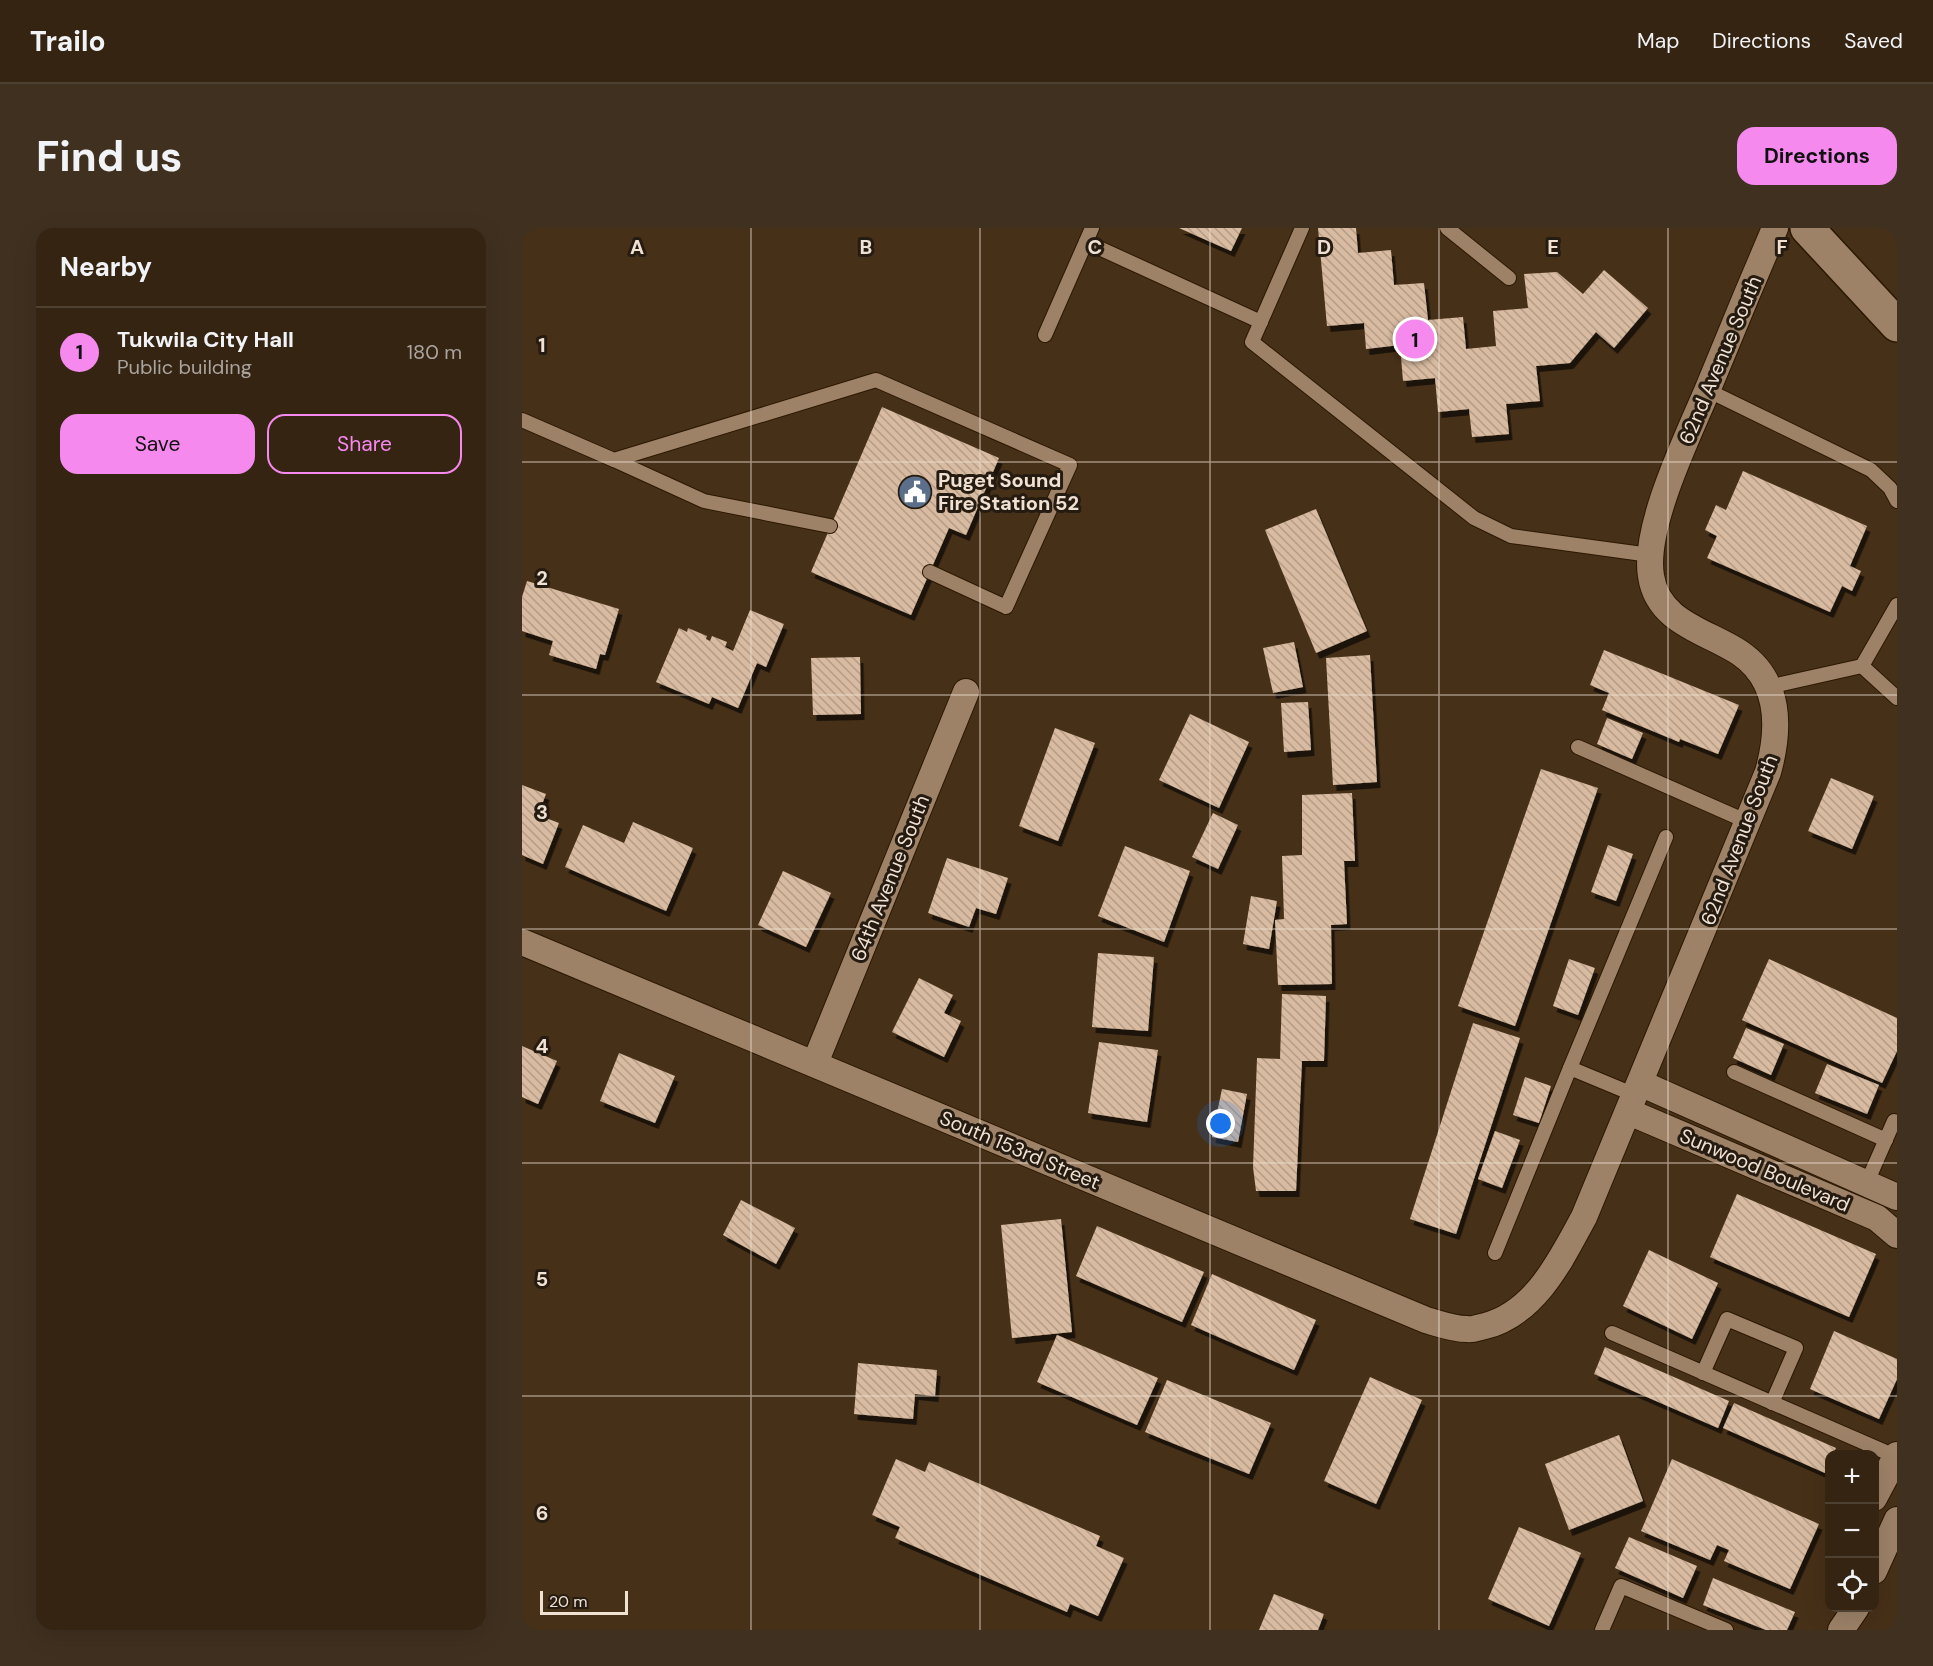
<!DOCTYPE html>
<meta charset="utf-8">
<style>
:root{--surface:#352412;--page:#403020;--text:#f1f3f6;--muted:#aaa49f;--line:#4f4132;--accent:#f589ee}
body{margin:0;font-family:"DM Sans",sans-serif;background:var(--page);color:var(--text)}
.controls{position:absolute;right:18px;bottom:18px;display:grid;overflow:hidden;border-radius:12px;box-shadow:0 6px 24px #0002}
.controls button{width:54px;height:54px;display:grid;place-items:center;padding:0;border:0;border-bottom:2px solid var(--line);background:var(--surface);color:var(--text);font:30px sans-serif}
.scale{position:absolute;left:18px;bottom:15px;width:88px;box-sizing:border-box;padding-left:6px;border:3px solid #f0e1d3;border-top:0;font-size:16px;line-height:21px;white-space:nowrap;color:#f0e1d3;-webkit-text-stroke:4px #251b10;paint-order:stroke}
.you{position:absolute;left:699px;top:896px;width:21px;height:21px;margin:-15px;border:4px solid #fff;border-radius:50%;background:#1a73e8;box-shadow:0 0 0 9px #1a73e833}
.badge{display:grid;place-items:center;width:39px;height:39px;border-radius:50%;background:var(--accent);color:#111;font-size:20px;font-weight:700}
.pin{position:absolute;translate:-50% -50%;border:3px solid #fff;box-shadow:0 2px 6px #0006}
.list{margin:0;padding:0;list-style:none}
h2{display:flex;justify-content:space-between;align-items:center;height:78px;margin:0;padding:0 24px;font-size:26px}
h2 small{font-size:20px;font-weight:400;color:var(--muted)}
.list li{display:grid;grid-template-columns:39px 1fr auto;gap:18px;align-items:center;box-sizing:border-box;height:90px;padding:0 24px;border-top:2px solid var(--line)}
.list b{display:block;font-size:22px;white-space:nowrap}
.list p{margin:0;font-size:20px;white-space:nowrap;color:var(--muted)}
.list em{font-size:20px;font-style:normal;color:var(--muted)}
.actions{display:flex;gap:12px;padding:18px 24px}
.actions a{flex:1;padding:14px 0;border:2px solid var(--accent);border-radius:18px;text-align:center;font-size:21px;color:var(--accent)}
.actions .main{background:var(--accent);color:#111}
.icon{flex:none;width:33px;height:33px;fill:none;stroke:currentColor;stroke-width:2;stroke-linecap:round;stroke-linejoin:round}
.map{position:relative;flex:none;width:1375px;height:1402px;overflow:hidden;border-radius:18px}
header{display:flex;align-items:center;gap:36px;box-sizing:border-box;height:84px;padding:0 30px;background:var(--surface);border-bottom:2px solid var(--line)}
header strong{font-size:28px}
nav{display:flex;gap:33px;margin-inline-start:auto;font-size:21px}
.intro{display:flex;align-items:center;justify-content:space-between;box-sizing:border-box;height:144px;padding:0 36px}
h1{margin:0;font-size:42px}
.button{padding:15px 27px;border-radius:18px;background:var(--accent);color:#111;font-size:21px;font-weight:700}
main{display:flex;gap:36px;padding:0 36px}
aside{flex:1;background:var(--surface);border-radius:18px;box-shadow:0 6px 24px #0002}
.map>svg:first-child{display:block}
.building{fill:url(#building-back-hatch);filter:url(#shadow)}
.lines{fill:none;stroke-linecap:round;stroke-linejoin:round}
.lane-casing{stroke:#2c1701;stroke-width:16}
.street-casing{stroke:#2c1701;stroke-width:28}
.secondary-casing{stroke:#2c1701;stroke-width:36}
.lane{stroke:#9d8268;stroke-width:14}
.street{stroke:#9d8268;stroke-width:26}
.secondary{stroke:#9d8268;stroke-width:33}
.grid{fill:none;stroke:#f0e1d3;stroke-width:1.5;stroke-opacity:0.55}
.labels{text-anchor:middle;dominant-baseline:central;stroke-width:6;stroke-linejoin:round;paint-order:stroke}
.street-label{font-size:20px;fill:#f0e1d3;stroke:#251b10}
.poi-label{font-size:20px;font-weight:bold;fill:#f0e1d3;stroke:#251b10;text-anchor:start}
.grid-label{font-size:20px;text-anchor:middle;font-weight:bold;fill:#f0e1d3;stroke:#251b10;stroke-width:6;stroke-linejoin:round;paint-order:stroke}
</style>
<header>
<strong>Trailo</strong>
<nav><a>Map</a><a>Directions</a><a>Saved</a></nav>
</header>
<div class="intro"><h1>Find us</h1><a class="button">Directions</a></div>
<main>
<aside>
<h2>Nearby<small></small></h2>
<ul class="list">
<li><span class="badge">1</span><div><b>Tukwila City Hall</b><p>Public building</p></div><em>180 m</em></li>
</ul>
<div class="actions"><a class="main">Save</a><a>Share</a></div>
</aside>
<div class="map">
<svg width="1375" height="1402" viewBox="0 0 1375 1402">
<defs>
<pattern id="building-back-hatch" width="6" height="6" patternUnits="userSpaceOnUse" patternTransform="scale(1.5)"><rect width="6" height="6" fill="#d8bba0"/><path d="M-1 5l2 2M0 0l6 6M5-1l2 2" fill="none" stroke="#b49d88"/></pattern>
<filter id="shadow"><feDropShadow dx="3.5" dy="6" stdDeviation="0" flood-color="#0009"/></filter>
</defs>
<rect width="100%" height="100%" fill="#473018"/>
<g class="building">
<path d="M657,0H720L709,23Z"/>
<path d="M796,0H834L836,25L869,22L872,57L902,55L906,92L941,89L944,121L974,118L971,83L1006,80L1002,46L1035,44L1061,66L1082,42L1126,80L1092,120L1074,104L1048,135L1014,138L1018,173L984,176L987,206L950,209L947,181L916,184L913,150L881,153L878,117L844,121L842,95L805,98Z"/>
<path d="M360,179L477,230L444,307L427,300L389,387L289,344Z"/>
<path d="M1221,243L1345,298L1328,338L1339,343L1330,363L1320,358L1308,384L1185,330L1195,308L1183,302L1194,277L1204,282Z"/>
<path d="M794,281L845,403L794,425L743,302Z"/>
<path d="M5,353L97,381L83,427L78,426L74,441L27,427L31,413L0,403V369Z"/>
<path d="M228,382L262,396L244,439L235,435L216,480L190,469L187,476L134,454L157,400L165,404L166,400L185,408L184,411L188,413L190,408L205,414L203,419L211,423Z"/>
<path d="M772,414L781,459L751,465L741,420Z"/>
<path d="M1082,422L1217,477L1196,526L1158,511L1157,514L1080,482L1087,465L1068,457Z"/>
<path d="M848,427L855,554L811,557L804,430Z"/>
<path d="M338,429L339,486L291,487L289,430Z"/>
<path d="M786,474L789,522L762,524L759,475Z"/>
<path d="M668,486L727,514L697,580L637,552Z"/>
<path d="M1085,490L1121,505L1110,531L1075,516Z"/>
<path d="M533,500L573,515L536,613L497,598Z"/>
<path d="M1019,541L1076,560L993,798L936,778Z"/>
<path d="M1309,550L1352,568L1330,621L1286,603Z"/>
<path d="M0,557L24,566L16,587L37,595L21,636L0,627Z"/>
<path d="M830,565L833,633H822L825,696L809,697L810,756L756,757L753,692L762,691L760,628L780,627V567Z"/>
<path d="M691,585L716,597L696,641L670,629Z"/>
<path d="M111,594L171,620L144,683L43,639L61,597L102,615Z"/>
<path d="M1086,617L1111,626L1094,673L1069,664Z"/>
<path d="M603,618L668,643L642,714L576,688Z"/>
<path d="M425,630L486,650L474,686L454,680L447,699L406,685Z"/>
<path d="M261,643L309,665L284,719L236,697Z"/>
<path d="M729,668L755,673L747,721L721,716Z"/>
<path d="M576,725L632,729L626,803L570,799Z"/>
<path d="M1047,731L1073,740L1056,787L1031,778Z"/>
<path d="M1247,731L1375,790V823L1360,855L1220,792Z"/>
<path d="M397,750L431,767L422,785L439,793L422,829L370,804Z"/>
<path d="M760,766L804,768L802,833H780L774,963H734L731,939L735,830L758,831Z"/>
<path d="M951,795L998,810L934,1006L888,991Z"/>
<path d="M1224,800L1262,816L1249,847L1211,830Z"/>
<path d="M577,814L636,822L625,894L566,885Z"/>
<path d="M0,818L35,833L16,876L0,869Z"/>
<path d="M97,825L153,848L133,895L78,873Z"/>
<path d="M1305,836L1357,857L1345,886L1293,865Z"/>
<path d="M1003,849L1029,858L1017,895L991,887Z"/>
<path d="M700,861L725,866L716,914L690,909Z"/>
<path d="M973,903L998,912L980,960L956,951Z"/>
<path d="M1215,966L1354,1026L1327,1089L1188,1029Z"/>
<path d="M219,972L273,1000L254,1036L201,1007Z"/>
<path d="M539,991L550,1104L490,1110L479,997Z"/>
<path d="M575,998L682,1044L660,1094L554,1048Z"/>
<path d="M1127,1022L1196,1055L1170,1111L1101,1078Z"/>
<path d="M690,1046L794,1092L772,1142L669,1097Z"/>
<path d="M1312,1103L1375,1131V1151L1357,1191L1288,1161Z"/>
<path d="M535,1107L636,1150L615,1197L515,1154Z"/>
<path d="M1083,1119L1207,1173L1196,1200L1072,1146Z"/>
<path d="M336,1135L415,1142L413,1168L393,1166L391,1191L332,1186Z"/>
<path d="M848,1149L900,1172L854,1276L802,1253Z"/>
<path d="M645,1152L749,1195L727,1246L623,1204Z"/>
<path d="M1212,1175L1314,1220L1311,1226H1308V1235L1303,1245L1201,1200Z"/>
<path d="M1097,1207L1121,1273L1047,1302L1023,1236Z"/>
<path d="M374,1231L403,1244L407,1234L578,1308L574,1318L602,1330L576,1388L548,1376L545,1384L373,1310L378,1299L350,1287Z"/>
<path d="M1150,1231L1297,1296L1268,1361L1202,1333L1207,1322L1195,1317L1188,1332L1119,1303Z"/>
<path d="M997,1299L1059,1325L1027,1398L966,1371Z"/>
<path d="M1107,1309L1175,1338L1161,1370L1093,1340Z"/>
<path d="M1191,1350L1273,1384L1265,1402H1244L1181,1377Z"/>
<path d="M752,1366L802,1386L796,1402H737Z"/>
</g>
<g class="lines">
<defs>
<g id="lane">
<path d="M780,0L730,114L952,290L989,308L1128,327"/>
<path d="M925,0L987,50"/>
<path d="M564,14L739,94"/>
<path d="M523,107L570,0"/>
<path d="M1185,162L1349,242L1368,260L1375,273"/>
<path d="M0,192L92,232L354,152L548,237L484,379L408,344"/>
<path d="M92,232L182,273L308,298"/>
<path d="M1340,438L1375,470"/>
<path d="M1246,459L1340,438L1375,377"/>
<path d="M1056,519L1226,594"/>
<path d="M1048,840L1144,609"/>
<path d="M1212,844L1364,912"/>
<path d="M1343,959L1372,893L1375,895"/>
<path d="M973,1025L1048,840L1113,867"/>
<path d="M1090,1105L1375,1229"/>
<path d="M1181,1145L1205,1091L1274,1120L1250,1175"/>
<path d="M1080,1402L1099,1358L1204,1402"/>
</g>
<g id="street">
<path d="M0,714L904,1092C918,1096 931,1101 945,1101C951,1102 957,1099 963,1098C1014,1085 1039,1031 1062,989L1246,544C1258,501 1259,453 1218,425C1185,403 1136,395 1129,348C1121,300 1165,210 1185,163C1207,109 1230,54 1253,0"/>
<path d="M293,835L444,464"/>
<path d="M1118,855L1375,969"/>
<path d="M1107,884L1355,990L1375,1007"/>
<path d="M1352,1270L1375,1227"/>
<path d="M1352,1343L1375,1292"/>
<path d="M1319,1402L1334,1380"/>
</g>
<path id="secondary" d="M1285,0L1375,97"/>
</defs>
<use href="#lane" class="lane-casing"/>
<use href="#street" class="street-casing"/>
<use href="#secondary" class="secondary-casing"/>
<use href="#lane" class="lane"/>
<use href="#street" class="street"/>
<use href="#secondary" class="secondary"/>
</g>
<path class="grid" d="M229,0V1402M458,0V1402M688,0V1402M917,0V1402M1146,0V1402M0,234H1375M0,467H1375M0,701H1375M0,935H1375M0,1168H1375"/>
<defs>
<symbol id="civic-disc" viewBox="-11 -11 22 22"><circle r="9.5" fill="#5c6f8a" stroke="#251b10"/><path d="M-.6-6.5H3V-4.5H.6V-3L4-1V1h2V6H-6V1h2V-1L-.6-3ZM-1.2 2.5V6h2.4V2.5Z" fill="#fff"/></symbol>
</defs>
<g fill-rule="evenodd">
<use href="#civic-disc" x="374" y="245" width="38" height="38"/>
</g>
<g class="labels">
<g class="street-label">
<text transform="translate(1198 132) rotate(-67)">62nd Avenue South</text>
<text transform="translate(1217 612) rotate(-69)">62nd Avenue South</text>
<text transform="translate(368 650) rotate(-68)">64th Avenue South</text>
<text transform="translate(498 922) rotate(23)">South 153rd Street</text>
<text transform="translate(1243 942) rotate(23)">Sunwood Boulevard</text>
</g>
<g class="poi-label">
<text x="416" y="252">Puget Sound<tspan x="416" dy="23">Fire Station 52</tspan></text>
</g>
</g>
<g class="grid-label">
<text x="115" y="26">A</text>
<text x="344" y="26">B</text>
<text x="573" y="26">C</text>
<text x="802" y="26">D</text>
<text x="1031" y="26">E</text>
<text x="1260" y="26">F</text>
<text x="20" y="124">1</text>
<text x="20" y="357">2</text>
<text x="20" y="591">3</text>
<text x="20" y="825">4</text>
<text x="20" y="1058">5</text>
<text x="20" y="1292">6</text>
</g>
</svg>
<div class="controls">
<button>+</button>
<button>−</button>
<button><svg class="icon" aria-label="locate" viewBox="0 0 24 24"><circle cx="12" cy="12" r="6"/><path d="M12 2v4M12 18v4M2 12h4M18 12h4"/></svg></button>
</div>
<div class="scale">20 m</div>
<div class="you"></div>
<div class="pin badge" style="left:893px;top:111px">1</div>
</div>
</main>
